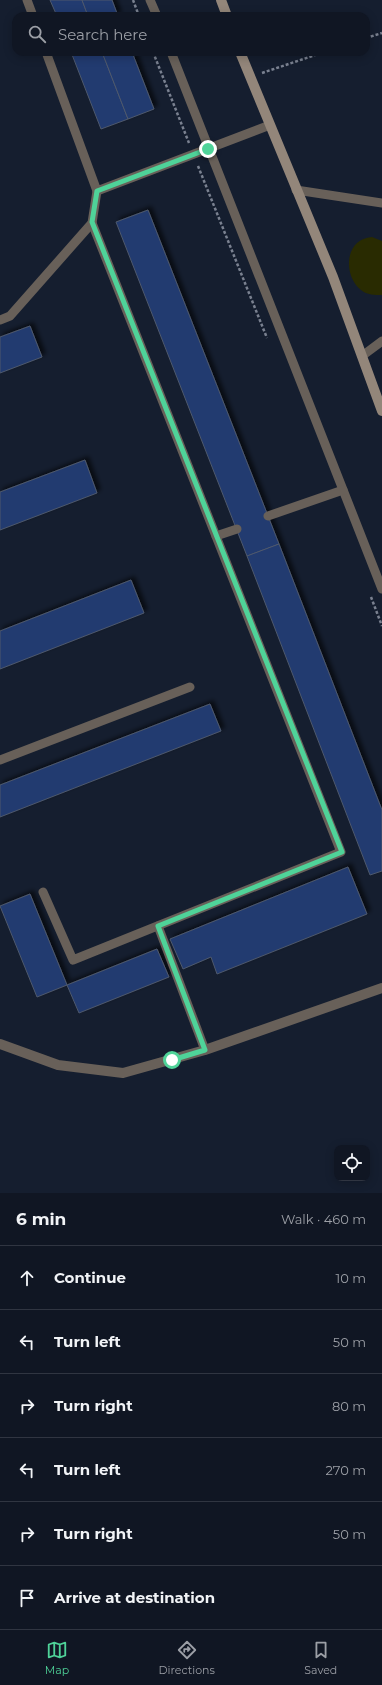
<!DOCTYPE html>
<meta charset="utf-8">
<style>
:root{--surface:#101623;--page:#1e2330;--text:#f1f3f6;--muted:#9c9fa6;--line:#303541;--accent:#4fd399}
body{margin:0;font-family:Montserrat,sans-serif;background:var(--page);color:var(--text)}
.controls{position:absolute;right:12px;bottom:12px;display:grid;overflow:hidden;border-radius:8px;box-shadow:0 2px 10px #0003}
.controls button{width:36px;height:36px;display:grid;place-items:center;padding:0;border:0;border-bottom:1px solid var(--line);background:var(--surface);color:var(--text);font:20px sans-serif}
.stop{position:absolute;width:12px;height:12px;margin:-9px;border:3px solid #4fd399;border-radius:50%;background:#fff}
.stop.end{background:#4fd399;border-color:#fff;box-shadow:0 1px 4px #0008}
.list{margin:0;padding:0;list-style:none}
h2{display:flex;justify-content:space-between;align-items:center;height:52px;margin:0;padding:0 16px;font-size:17px}
h2 small{font-size:13px;font-weight:400;color:var(--muted)}
.list li{display:grid;grid-template-columns:26px 1fr auto;gap:12px;align-items:center;box-sizing:border-box;height:64px;padding:0 16px;border-top:1px solid var(--line)}
.list b{display:block;font-size:15px;white-space:nowrap}
.list em{font-size:13px;font-style:normal;color:var(--muted)}
.icon{flex:none;width:22px;height:22px;fill:none;stroke:currentColor;stroke-width:2;stroke-linecap:round;stroke-linejoin:round}
.map{position:relative;flex:none;width:382px;height:1193px;overflow:hidden}
.search{position:absolute;background:var(--surface);box-shadow:0 2px 10px #0003;left:12px;right:12px;top:12px;height:44px;display:flex;align-items:center;gap:10px;box-sizing:border-box;padding:0 14px;border-radius:12px;color:var(--muted);font-size:15px}
.sheet{height:436px;background:var(--surface)}
nav{display:flex;justify-content:space-around;align-items:center;box-sizing:border-box;height:56px;border-top:1px solid var(--line);background:var(--surface);font-size:11px;color:var(--muted)}
nav a{display:grid;justify-items:center;gap:2px}
nav .on{color:var(--accent)}
.map>svg:first-child{display:block}
.green{fill:#292b01}
.building{fill:#213a70;stroke:#4e596d;filter:url(#shadow)}
.lines{fill:none;stroke-linecap:round;stroke-linejoin:round}
.path{stroke:#7a8190;stroke-width:2.5;stroke-dasharray:3 2;stroke-linecap:butt}
.lane{stroke:#686059;stroke-width:9}
.street{stroke:#686059;stroke-width:10}
.secondary{stroke:#93867a;stroke-width:10}
.route{stroke:#4fd399;stroke-width:5}
</style>
<div class="map">
<svg width="382" height="1193" viewBox="0 0 382 1193">
<defs>
<filter id="shadow"><feDropShadow dx="3.5" dy="-3.5" stdDeviation="2" flood-color="#0009"/></filter>
</defs>
<rect width="100%" height="100%" fill="#151e2f"/>
<path class="green" d="M372,237L382,241V295C375,295 367,295 361,290C343,276 344,239 372,237Z"/>
<g class="building">
<path d="M50,0H82L88,16H57Z"/>
<path d="M82,0H112L118,16H88Z"/>
<path d="M71,52H102L128,119L101,129Z"/>
<path d="M102,52H132L154,109L128,119Z"/>
<path d="M148,210L279,544L247,556L116,222Z"/>
<path d="M30,326L42,357L0,373V337Z"/>
<path d="M85,460L97,493L0,530V492Z"/>
<path d="M279,544L382,810V871L370,875L247,556Z"/>
<path d="M131,580L144,613L0,669V631Z"/>
<path d="M210,704L221,731L0,817V785Z"/>
<path d="M348,867L367,914L217,974L211,957L183,969L170,939Z"/>
<path d="M30,894L67,985L37,997L0,906Z"/>
<path d="M157,949L169,977L79,1013L67,985Z"/>
</g>
<g class="lines">
<g class="path">
<path d="M133,0L139,16"/>
<path d="M366,38L382,33"/>
<path d="M153,52L189,143"/>
<path d="M262,73L324,52"/>
<path d="M198,166L267,338"/>
<path d="M371,597L382,626"/>
</g>
<g class="lane">
<path d="M27,0L33,16"/>
<path d="M150,0L157,16"/>
<path d="M46,52L97,191L270,125"/>
<path d="M171,52L382,589"/>
<path d="M296,190L382,203"/>
<path d="M0,320L10,316L92,223L97,191"/>
<path d="M362,356L382,341"/>
<path d="M268,516L343,490"/>
<path d="M216,536L237,529"/>
<path d="M0,760L190,687"/>
<path d="M43,892L73,960L341,852L92,223"/>
<path d="M158,926L205,1050"/>
</g>
<path class="street" d="M0,1044L58,1065L123,1073L205,1050L382,988"/>
<g class="secondary">
<path d="M221,0L227,16"/>
<path d="M240,52L333,277L382,411"/>
</g>
</g>
<g class="lines">
<path class="route" d="M172,1060L205,1050L158,926L342,852L92,222L97,191L208,149"/>
</g>
</svg>
<div class="controls">
<button><svg class="icon" aria-label="locate" viewBox="0 0 24 24"><circle cx="12" cy="12" r="6"/><path d="M12 2v4M12 18v4M2 12h4M18 12h4"/></svg></button>
</div>
<div class="stop" style="left:172px;top:1060px"></div>
<div class="stop end" style="left:208px;top:149px"></div>
<div class="search"><svg class="icon" aria-label="search" viewBox="0 0 24 24"><circle cx="10" cy="10" r="6"/><path d="M15 15l6 6"/></svg>Search here</div>
</div>
<section class="sheet">
<h2>6 min<small>Walk · 460 m</small></h2>
<ul class="list">
<li><svg class="icon" aria-label="ahead" viewBox="0 0 24 24"><path d="M12 20V5M6 11l6-6 6 6"/></svg><div><b>Continue</b></div><em>10 m</em></li>
<li><svg class="icon" aria-label="left" viewBox="0 0 24 24"><path d="M17 20v-9H6M10 6l-5 5 5 5"/></svg><div><b>Turn left</b></div><em>50 m</em></li>
<li><svg class="icon" aria-label="right" viewBox="0 0 24 24"><path d="M7 20v-9h11M14 6l5 5-5 5"/></svg><div><b>Turn right</b></div><em>80 m</em></li>
<li><svg class="icon" aria-label="left" viewBox="0 0 24 24"><path d="M17 20v-9H6M10 6l-5 5 5 5"/></svg><div><b>Turn left</b></div><em>270 m</em></li>
<li><svg class="icon" aria-label="right" viewBox="0 0 24 24"><path d="M7 20v-9h11M14 6l5 5-5 5"/></svg><div><b>Turn right</b></div><em>50 m</em></li>
<li><svg class="icon" aria-label="arrive" viewBox="0 0 24 24"><path d="M6 21V4h12l-3 4 3 4H6"/></svg><div><b>Arrive at destination</b></div></li>
</ul>
</section>
<nav>
<a class="on"><svg class="icon" aria-label="map" viewBox="0 0 24 24"><path d="M3 6l6-2 6 2 6-2v14l-6 2-6-2-6 2zM9 4v14M15 6v14"/></svg>Map</a>
<a><svg class="icon" aria-label="directions" viewBox="0 0 24 24"><path d="M12 3l9 9-9 9-9-9zM9 14v-3h6M13 9l2 2-2 2"/></svg>Directions</a>
<a><svg class="icon" aria-label="saved" viewBox="0 0 24 24"><path d="M7 4h10v16l-5-4-5 4z"/></svg>Saved</a>
</nav>
